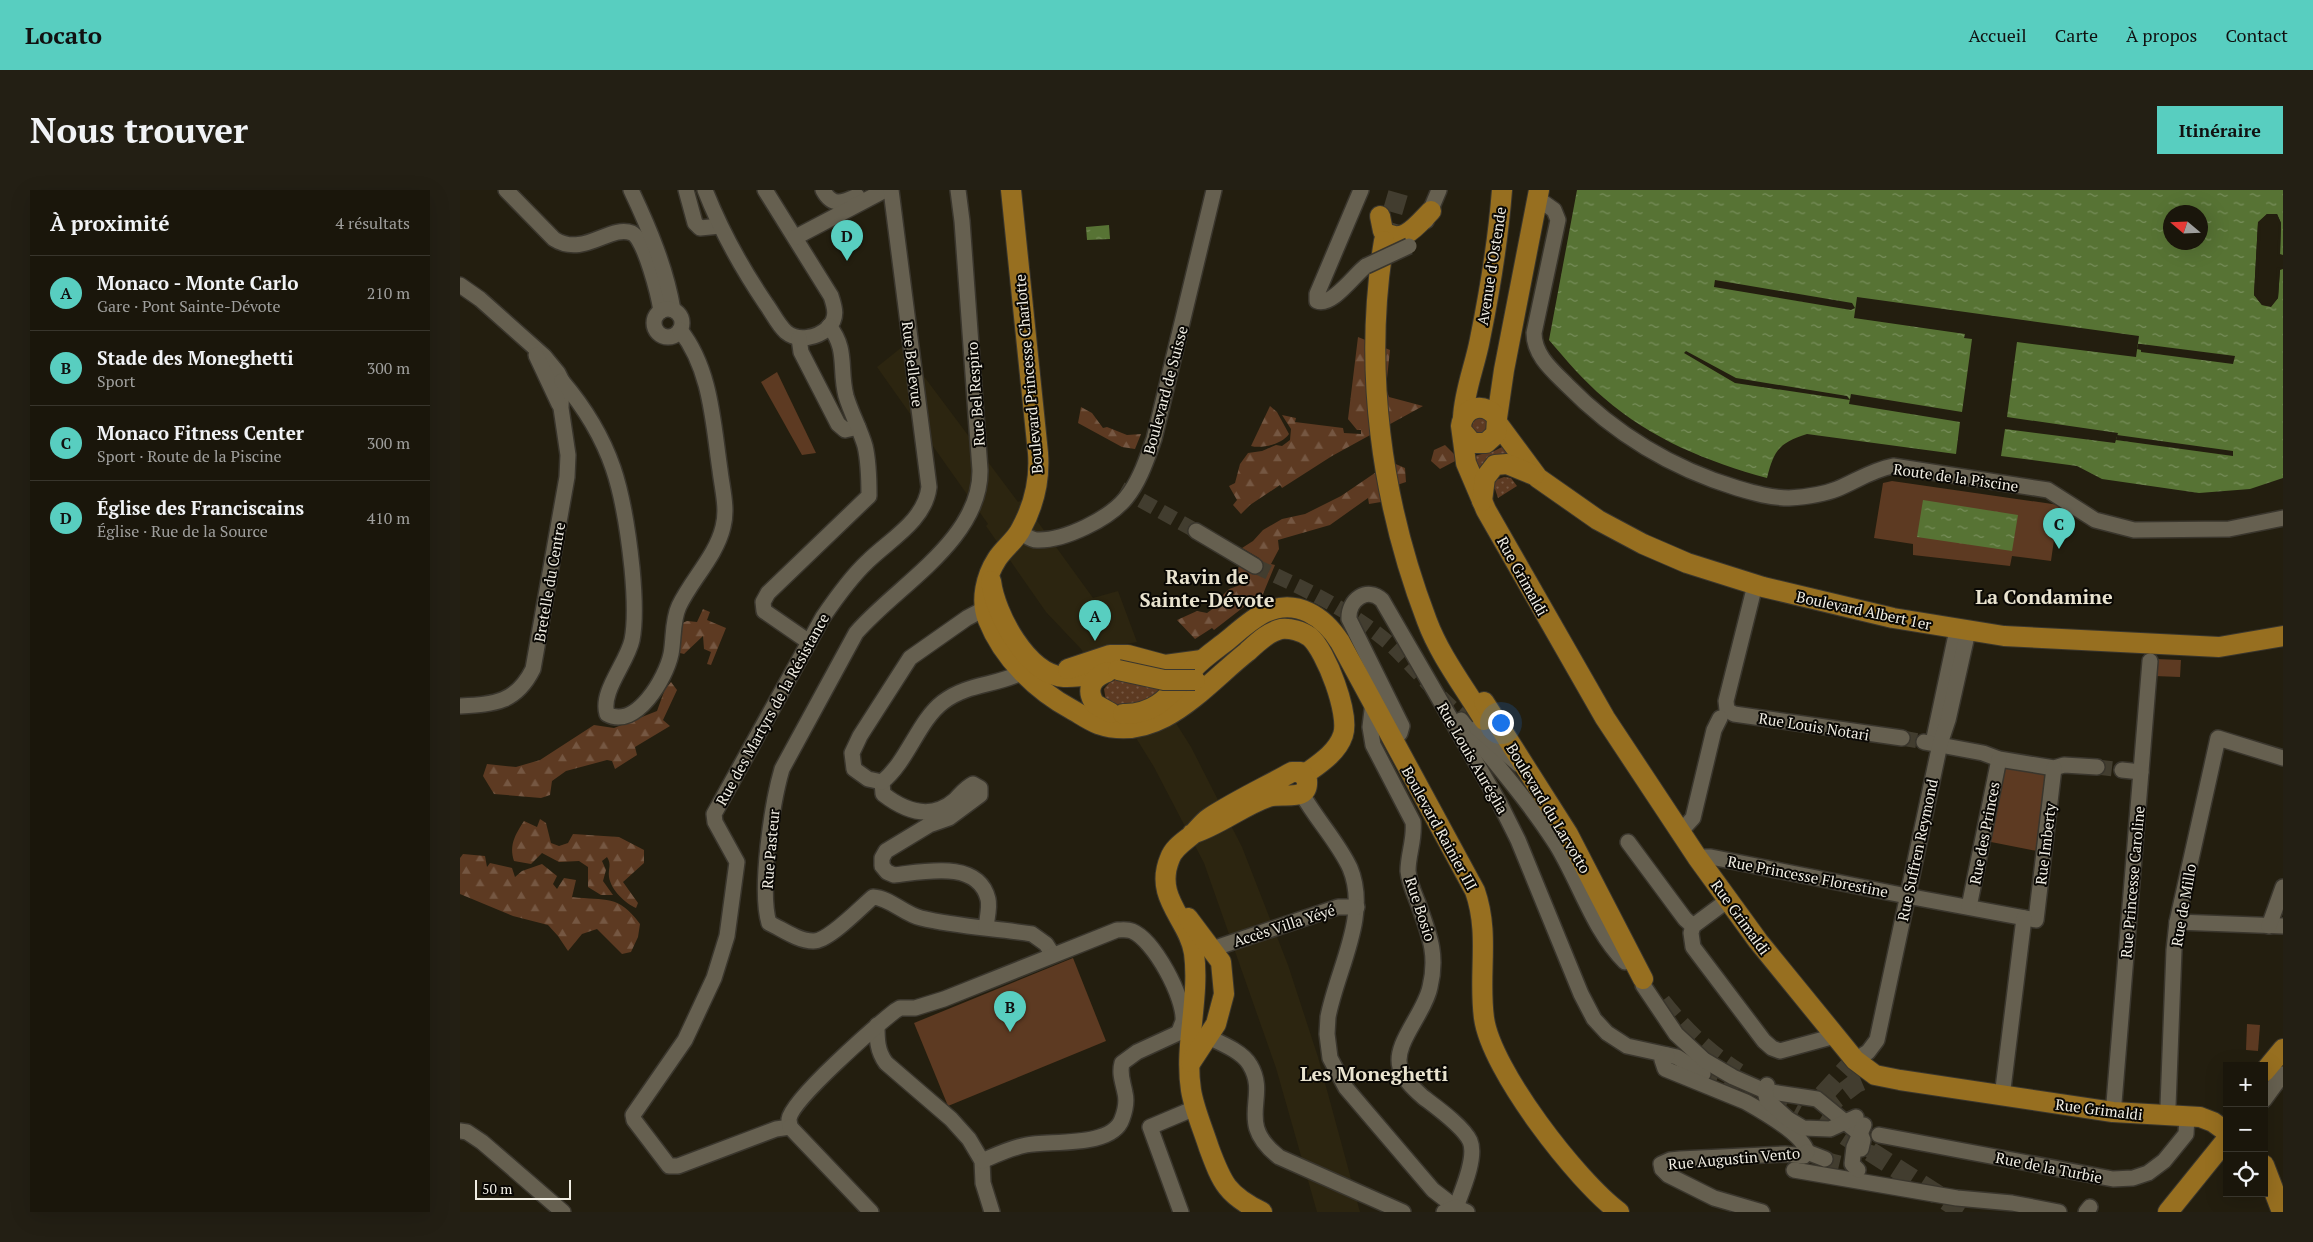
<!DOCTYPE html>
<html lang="fr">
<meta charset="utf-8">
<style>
:root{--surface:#1a160b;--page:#231f14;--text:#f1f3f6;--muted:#9f9f9d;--line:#38352c;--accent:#58cec0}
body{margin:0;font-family:"PT Serif",serif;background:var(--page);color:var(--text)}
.controls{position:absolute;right:15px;bottom:15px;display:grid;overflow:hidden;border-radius:0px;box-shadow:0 5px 20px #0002}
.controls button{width:45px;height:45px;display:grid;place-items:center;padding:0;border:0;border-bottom:1px solid var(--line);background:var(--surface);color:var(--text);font:25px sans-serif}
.compass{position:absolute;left:1703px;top:15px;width:45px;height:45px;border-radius:50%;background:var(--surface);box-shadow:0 5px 20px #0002;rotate:289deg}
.scale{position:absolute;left:15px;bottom:12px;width:96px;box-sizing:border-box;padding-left:5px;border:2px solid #f0ede3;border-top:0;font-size:14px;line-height:18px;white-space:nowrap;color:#f0ede3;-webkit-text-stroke:4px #0a0804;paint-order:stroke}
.you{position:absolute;left:1040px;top:532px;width:18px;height:18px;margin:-12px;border:4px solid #fff;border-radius:50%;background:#1a73e8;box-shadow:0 0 0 8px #1a73e833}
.badge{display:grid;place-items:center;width:32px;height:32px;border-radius:50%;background:var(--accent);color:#111;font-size:16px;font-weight:700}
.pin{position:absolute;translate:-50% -41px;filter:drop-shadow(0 1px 2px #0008)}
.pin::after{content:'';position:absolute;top:26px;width:18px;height:15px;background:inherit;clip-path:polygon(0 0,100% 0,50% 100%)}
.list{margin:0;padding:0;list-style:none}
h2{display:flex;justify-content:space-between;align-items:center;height:65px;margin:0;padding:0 20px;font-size:21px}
h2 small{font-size:16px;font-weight:400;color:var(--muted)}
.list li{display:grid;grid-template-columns:32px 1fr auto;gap:15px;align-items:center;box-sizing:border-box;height:75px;padding:0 20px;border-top:1px solid var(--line)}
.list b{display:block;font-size:19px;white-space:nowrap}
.list p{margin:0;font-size:16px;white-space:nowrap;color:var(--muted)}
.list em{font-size:16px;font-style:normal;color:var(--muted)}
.icon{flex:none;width:28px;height:28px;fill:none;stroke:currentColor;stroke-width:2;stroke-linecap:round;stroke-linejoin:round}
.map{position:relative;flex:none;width:1823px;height:1022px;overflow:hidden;border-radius:0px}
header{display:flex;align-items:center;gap:30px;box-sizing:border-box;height:70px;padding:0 25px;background:var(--accent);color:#111}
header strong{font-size:24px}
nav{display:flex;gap:28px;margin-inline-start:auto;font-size:18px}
.intro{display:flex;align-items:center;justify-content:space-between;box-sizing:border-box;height:120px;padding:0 30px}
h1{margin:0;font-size:35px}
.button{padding:12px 22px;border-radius:0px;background:var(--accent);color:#111;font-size:18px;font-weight:700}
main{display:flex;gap:30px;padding:0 30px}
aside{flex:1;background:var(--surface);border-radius:0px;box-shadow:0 5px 20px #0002}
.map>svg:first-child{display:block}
.built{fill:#2c2510}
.grass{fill:url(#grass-dots)}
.forest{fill:url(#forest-firs)}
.park{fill:#5d3a22}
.water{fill:url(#water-ripples);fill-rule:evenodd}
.pier{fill:#231e0f}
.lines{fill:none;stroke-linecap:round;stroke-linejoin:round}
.minor-tunnel{stroke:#423d2f;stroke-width:15;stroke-dasharray:15 8;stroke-linecap:butt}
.major-tunnel{stroke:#423d2f;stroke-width:20;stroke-dasharray:20 10;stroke-linecap:butt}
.minor-casing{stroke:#3a362d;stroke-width:18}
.major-casing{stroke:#3a362d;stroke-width:22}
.minor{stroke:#666050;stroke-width:15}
.major{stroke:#976f20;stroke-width:20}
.minor-bridge-casing{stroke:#3a362d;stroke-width:18;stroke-linecap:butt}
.major-bridge-casing{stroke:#3a362d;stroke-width:22;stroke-linecap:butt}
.minor-bridge{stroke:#666050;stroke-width:15}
.major-bridge{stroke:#976f20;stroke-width:20}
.labels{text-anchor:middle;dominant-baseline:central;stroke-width:4;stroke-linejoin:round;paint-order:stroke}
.street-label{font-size:15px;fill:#f0ede3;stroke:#0a0804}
.district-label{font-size:20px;font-weight:bold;fill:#e9e3cf;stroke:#0a0804}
</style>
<header>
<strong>Locato</strong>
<nav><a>Accueil</a><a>Carte</a><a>À propos</a><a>Contact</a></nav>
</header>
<div class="intro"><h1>Nous trouver</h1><a class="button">Itinéraire</a></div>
<main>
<aside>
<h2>À proximité<small>4 résultats</small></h2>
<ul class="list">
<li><span class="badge">A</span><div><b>Monaco - Monte Carlo</b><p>Gare · Pont Sainte-Dévote</p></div><em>210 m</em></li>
<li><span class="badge">B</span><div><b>Stade des Moneghetti</b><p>Sport</p></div><em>300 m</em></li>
<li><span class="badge">C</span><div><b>Monaco Fitness Center</b><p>Sport · Route de la Piscine</p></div><em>300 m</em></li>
<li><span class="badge">D</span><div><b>Église des Franciscains</b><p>Église · Rue de la Source</p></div><em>410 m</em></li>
</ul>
</aside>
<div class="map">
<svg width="1823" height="1022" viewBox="0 0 1823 1022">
<defs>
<pattern id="grass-dots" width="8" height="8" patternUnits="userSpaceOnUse" patternTransform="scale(1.25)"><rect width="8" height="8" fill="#5d3a22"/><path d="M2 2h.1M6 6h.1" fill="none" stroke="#755742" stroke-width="1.8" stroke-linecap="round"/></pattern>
<pattern id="forest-firs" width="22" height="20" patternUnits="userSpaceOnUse" patternTransform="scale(1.25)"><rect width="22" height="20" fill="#5d3a22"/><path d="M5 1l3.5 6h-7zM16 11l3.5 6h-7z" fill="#755742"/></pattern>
<pattern id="water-ripples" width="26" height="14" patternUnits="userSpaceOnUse" patternTransform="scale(1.25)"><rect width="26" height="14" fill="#577334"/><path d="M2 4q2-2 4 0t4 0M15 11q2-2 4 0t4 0" fill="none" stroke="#788e5b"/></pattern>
</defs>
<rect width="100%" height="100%" fill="#231e0f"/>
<path class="built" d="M442,157L558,312L562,310L633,408L658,401L677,452L666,454L731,557L782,657L828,775L858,867L900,1022H857L816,878L744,673L694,577L621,459L586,422L526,336L528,334L417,177Z"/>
<g class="grass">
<circle cx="1020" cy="236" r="8"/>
<path d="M1044,256L1057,268L1019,279L1014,266L1034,261Z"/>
<path d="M1044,287L1051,288L1057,296L1038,308L1035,299L1032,297L1036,290Z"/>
<path d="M658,489L702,498C687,513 665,522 646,511L644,499L650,492Z"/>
</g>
<g class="forest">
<path d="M898,147L930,160L926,198L929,207L963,216L872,266L822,298L820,295L790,315L781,324L773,315L777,310L769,296L775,293L780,274L788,263L802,261L816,255L822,256L830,250L831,239L822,225L836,228L835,232L883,238L884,243L901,244V240H897L888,229Z"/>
<path d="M810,216L817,222L829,244C822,254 802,259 791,256Z"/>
<path d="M621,217L632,223L643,238L647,237L667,245L681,244L675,259L662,257L618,233Z"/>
<path d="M985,255L999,269L980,279L971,271L974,260Z"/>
<path d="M931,272L945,278L946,292L919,301L921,312L909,314L908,308L870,335L818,350L819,359L811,374L815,375L803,404L785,416L754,440L752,438L735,449L717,430L737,421L747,423L762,412L761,407L769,399L783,394L774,382L780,376L791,383L799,368L782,358L793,351L803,340L822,329L845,324L881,306Z"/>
<path d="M243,419L250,422L247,430L266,438L251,475L247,474L251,462L244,459L243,446L224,464L216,462L218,435L227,431L237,432Z"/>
<path d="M211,492L217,500L203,530L210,536L175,557L177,565L155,579L152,571L147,570L106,581L92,591L90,605L81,608L34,604L23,586L27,574L56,577L80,570L134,535L154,538L197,521L205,499Z"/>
<path d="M80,629L86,633L91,653L99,656L108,653L113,644L159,647L184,660V673L163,692L178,713L176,718C165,713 151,700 149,687C148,678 152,675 147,667L142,671L146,680L143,691L153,705H141L128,697V677L119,671L99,672L82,663L71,674L54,671C49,655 55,645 64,631L77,637Z"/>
<path d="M3,664L25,666L27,677L30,673L52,678L55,687L62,681L82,674L97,686L93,694L97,699L104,688L116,690L112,707C146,711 158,704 180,734L178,747L171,762L162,764L137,739L122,744L108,761L98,746L88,735L53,726L0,704V668Z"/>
</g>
<g class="park">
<path d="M317,182L356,263L342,265L301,192Z"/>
<path d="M1432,291L1599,315L1591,371L1552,366L1550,376L1453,365V354L1414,348L1423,293Z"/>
<path d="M1696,469L1721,470L1720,487L1694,486Z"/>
<path d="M1543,576L1583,580L1589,588L1582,662L1526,651Z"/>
<path d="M613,768L646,851L488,916L454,833Z"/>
<path d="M1787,834L1800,835L1798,861L1786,860Z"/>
</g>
<g class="water">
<path d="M1117,0H1823V65H1820L1821,33L1817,24H1807L1798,33L1794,105L1802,115L1811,116L1818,108L1820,79H1823V288L1790,299L1739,303L1642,289L1617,276L1541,266L1545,239L1655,253L1658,243L1547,227L1557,152L1676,167L1679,146L1397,107L1394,128L1505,144L1504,148L1512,149L1502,222L1391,204L1389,214L1500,232L1496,264L1347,244C1319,253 1314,260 1307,288C1248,272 1191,249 1144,208C1124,191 1106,170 1089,150ZM1710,22H1740V52H1710Z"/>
<path d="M649,35L650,49L627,50L626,37Z"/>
<path d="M1463,310L1558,325L1552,361L1457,347Z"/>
</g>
<g class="pier">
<path d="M1807,24H1817L1821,33L1820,64L1823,65V67L1817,65L1819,34L1815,27L1808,26L1801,34L1797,105L1803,113L1810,114L1816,107L1817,78L1823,77V79L1820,80L1818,108L1811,117L1802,115L1794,105L1798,32Z"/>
<path d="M1255,90L1392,113L1395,118L1391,120L1254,97Z"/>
<path d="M1678,154H1681L1775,166L1773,174L1681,162V160L1677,159Z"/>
<path d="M1226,161L1276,188L1387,206L1390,210L1275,193L1224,163Z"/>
<path d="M1657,245L1773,261V266L1656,250Z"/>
</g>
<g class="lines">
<g class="minor-tunnel">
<path d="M661,299L736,341"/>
<path d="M795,376C843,398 889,419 930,454C955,477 976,506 1003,527"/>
<path d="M1442,548L1464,552"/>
<path d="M1637,577L1662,580"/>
<path d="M1243,884L1288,900"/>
<path d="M1365,969C1395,978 1412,982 1419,945"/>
</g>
<g class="major-tunnel">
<path d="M924,51L939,0"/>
<path d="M1201,812C1223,840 1248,864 1278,883"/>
<path d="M1363,905L1395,870"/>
<path d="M1307,909L1337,925"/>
<path d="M1361,920L1396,893L1415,885"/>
<path d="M1360,929L1504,1022"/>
</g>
<defs>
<g id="minor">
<path d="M46,0L94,49C124,68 150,34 172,43C185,49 199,107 201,121"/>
<path d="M171,0C189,38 206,78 213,120"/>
<path d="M226,0L235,33L240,38L260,36"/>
<path d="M245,0C261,41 281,77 306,114C312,122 318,135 326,142C338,152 357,148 368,138C378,128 375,118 371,106L305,0"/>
<path d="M363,0C372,17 382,13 397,6"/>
<path d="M498,0L502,31L520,280C521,350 436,396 396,443L322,579C312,613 299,700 309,733C322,739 338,751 353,751C368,752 401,717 413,707C430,708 444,724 461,728C498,737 535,738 572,744L586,754L593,765"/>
<path d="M901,0L857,104V111C872,117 894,85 906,76"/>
<path d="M1077,8L1094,20L1098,30L1074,143C1074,165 1092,180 1107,195C1155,244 1211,278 1277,298C1294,303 1311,308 1329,308C1344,307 1362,305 1377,299C1396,291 1412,280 1433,276L1588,300L1635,330L1674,340L1769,339L1823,328"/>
<path d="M966,31L979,0"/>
<path d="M336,47L425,0"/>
<path d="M0,95L20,109L84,166L98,183L102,191L101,218L108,265L107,287L73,479C56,513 35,514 0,516"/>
<circle cx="208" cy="133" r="14"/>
<path d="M339,148L341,162L378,234L385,240L398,237"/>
<path d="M76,165L99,214"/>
<path d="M102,191C153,251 164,301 172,378C174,399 176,430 172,450C167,473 140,502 147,524C176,540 206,488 211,464C214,449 212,431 219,416C232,389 256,366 263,337C268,319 262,298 260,280C253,233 251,179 220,140"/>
<path d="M736,341L795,376"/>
<path d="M560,342C565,345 571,350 577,350C604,351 649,329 666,308C680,291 687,268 694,249L754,0"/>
<path d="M1295,395L1266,511L1267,520L1274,524L1442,548"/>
<path d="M349,452L304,421L303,412L308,403L409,306C409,290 409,273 405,256C400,239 391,223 386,206C379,179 388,159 369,136"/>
<path d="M913,512L910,537L913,555L953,632C955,649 948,664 948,681C949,692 954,703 958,713C969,744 978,764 970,797C965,823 933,854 940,877C944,890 953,898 963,907C976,917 1003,936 1010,951C1017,967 1002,1001 996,1017"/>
<path d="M1001,530C1033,571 1068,610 1096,654C1120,693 1133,740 1165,772"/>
<path d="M1017,538L1058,574"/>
<path d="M1474,548L1497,440"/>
<path d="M933,551L940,543L942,536L889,429C888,410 907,396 922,410L1040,614L1058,650L1121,804L1134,829L1147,843L1167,856L1217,867L1243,884"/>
<path d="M1464,552L1523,563L1539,569L1594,578L1604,575L1637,577"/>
<path d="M1662,580L1681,582"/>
<path d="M422,592L423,604C445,621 471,631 495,610C501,604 505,598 513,594L520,598V605L489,628L469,635L426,661L422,668V676L427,682L434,685C463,682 518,669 528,709C530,717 527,728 526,737"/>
<path d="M422,592L408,589L394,579L392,563L400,546L450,468L507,428L524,419"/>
<path d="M422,592C448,571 458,531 483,512C508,493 536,496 563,482"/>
<path d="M842,604C856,629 878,652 890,678C910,726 877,779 868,827L867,844L870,868L886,898L973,1000L995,1017"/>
<path d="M1221,641L1233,628L1254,540L1260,528"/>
<path d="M1168,652L1225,729L1233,736"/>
<path d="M1237,667H1251L1447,706L1576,730L1594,578"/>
<path d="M1268,710L1233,736L1231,743L1233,757L1304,851L1312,858L1320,861L1375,846"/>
<path d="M1509,717L1539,569"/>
<path d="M1717,732L1823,736"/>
<path d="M1809,736L1823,697"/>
<path d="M752,759L878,717H897"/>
<path d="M1183,795L1216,844L1244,870L1273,887L1305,901L1357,909L1401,945L1403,950L1401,959"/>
<path d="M417,835C417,849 417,861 426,873L491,929L509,949L522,971L523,993L532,1022"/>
<path d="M748,847C761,853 783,862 790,875C810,908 774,932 819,967L943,1022"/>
<path d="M1207,865L1202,870L1205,879L1286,912C1302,921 1343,944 1347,962"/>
<path d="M1395,870L1408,862L1417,850L1480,554L1488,530L1508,441"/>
<path d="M1307,895L1305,901L1307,910L1328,929L1343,938L1370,939L1396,927"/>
<path d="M1542,907L1564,728"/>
<path d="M1804,910L1823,884"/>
<path d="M1654,913L1690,471"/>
<path d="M1708,916L1714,760L1717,732L1758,548L1823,568"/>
<path d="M330,937L316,939L218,976H209L174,930L173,925L225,850L254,788L267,746L277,672L255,632L254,624L363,427C376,408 390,388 407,372C429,350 465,331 469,297L431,0"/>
<path d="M330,937C330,934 329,932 329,929C332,909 416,836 435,821L440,818H455L484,809L657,740C662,740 667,739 672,741C694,750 725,808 723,831C722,834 720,839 719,842"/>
<path d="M330,937L411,1022"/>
<path d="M0,941L7,942L22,952L103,1022"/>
<path d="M1419,945L1653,989L1673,988L1688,983L1704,971L1726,944L1727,926"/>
<path d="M1347,962L1365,969"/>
<path d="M522,971C536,965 550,958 566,955C590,950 652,958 662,929C665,921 667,911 665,903C663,892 659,884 662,873L677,862L727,839"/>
<path d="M1334,980L1497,1008L1552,1013L1599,1022"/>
<path d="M1398,980L1392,974L1394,957L1404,935"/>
<path d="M721,1022L690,937L735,918"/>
<path d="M984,1022L996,1017L1007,1022"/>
<path d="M1302,1022L1254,1008L1208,985L1202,979L1201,974L1210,970L1220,969L1325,964L1344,966L1347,962"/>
<path d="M1626,1022L1630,1017"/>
</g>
<g id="major">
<path d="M551,0L578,263C580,289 574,315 561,339C556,350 544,358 537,369C526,386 520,410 528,430C543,468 576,500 611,519C620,524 628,530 638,534C699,555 745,495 787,462C797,453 808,442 821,439C830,438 842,441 850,447C866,461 890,524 883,545C877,563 859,574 844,585"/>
<path d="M920,26L923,41C942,57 958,34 971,21"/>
<path d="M924,51C903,178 921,311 967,431C980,466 1005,498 1024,530"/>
<path d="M1003,228C1004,201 1015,176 1020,149C1030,100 1038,51 1042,0"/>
<path d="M1037,228L1044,180L1079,0"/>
<path d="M1038,234L1078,288L1138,330L1183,354L1227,373L1303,397L1433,428L1544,446L1759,457L1823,446"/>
<path d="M1002,241L1012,253H1026L1036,244L1037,228C1026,212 1004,215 1001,236L1006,273L1026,320L1145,528L1237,667L1298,751L1395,870L1415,885L1440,890L1653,922L1740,927L1753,932L1764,940"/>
<path d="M1022,311L1025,288L1035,275L1047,274L1074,285"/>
<path d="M531,391C535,424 567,484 604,487C618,488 633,484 647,482"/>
<path d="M608,479L650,465H668L705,475L742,470"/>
<path d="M647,482C632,488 625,499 635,514L651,523"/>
<path d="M1024,512L1108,644L1183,789"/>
<path d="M663,524C699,525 712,501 734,478C744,467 758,458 769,449C781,439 793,428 806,422C837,408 864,427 880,452L1015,701C1030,744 1018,784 1024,828C1031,880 1117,991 1159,1022"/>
<path d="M732,644C760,635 782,616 808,607C823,602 849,613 847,590L841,582H832C805,597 775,611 749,628C743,632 738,639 733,644C725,651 714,657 710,668C693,708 729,729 734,763C740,808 724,855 731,900C734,919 743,939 749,958C762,993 767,1005 802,1022"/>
<path d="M728,728L761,772L764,804L756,834L731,872"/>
<path d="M1804,882L1823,859"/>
<path d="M1804,975L1822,1022"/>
<path d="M1708,1022L1767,949"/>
</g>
</defs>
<use href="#minor" class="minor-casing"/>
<use href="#major" class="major-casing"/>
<use href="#minor" class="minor"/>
<use href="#major" class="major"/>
<defs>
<path id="minor-bridge" d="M906,76L949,56"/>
<path id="major-bridge" d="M658,480L704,490H735"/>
</defs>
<use href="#minor-bridge" class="minor-bridge-casing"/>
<use href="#major-bridge" class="major-bridge-casing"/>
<use href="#minor-bridge" class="minor-bridge"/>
<use href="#major-bridge" class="major-bridge"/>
</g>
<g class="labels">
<g class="street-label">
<text transform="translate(1031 76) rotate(-81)">Avenue d'Ostende</text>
<text transform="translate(453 174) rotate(83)">Rue Bellevue</text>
<text transform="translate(568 184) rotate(-95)">Boulevard Princesse Charlotte</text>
<text transform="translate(705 200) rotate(-75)">Boulevard de Suisse</text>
<text transform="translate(515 204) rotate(-94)">Rue Bel Respiro</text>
<text transform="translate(1496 287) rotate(8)">Route de la Piscine</text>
<text transform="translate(1063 386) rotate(61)">Rue Grimaldi</text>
<text transform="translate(89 392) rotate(-80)">Bretelle du Centre</text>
<text transform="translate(1404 420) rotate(12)">Boulevard Albert 1er</text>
<text transform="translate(312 519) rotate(-61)">Rue des Martyrs de la Résistance</text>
<text transform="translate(1354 536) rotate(9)">Rue Louis Notari</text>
<text transform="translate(1013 568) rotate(60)">Rue Louis Auréglia</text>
<text transform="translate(1089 618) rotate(59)">Boulevard du Larvotto</text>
<text transform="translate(980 638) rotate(61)">Boulevard Rainier III</text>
<text transform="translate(1524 643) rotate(-79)">Rue des Princes</text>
<text transform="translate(1585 654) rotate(-83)">Rue Imberty</text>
<text transform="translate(310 659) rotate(-85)">Rue Pasteur</text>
<text transform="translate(1457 660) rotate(-78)">Rue Suffren Reymond</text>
<text transform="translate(1348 686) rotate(11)">Rue Princesse Florestine</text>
<text transform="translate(1672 692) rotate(-85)">Rue Princesse Caroline</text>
<text transform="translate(1723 715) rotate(-80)">Rue de Millo</text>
<text transform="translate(961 719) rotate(72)">Rue Bosio</text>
<text transform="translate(1281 727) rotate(54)">Rue Grimaldi</text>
<text transform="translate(824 735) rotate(-18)">Accès Villa Yéyé</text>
<text transform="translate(1639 919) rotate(7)">Rue Grimaldi</text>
<text transform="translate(1274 968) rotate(-5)">Rue Augustin Vento</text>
<text transform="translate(1589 977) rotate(11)">Rue de la Turbie</text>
</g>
<g class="district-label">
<text x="747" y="386">Ravin de<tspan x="747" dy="23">Sainte-Dévote</tspan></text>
<text x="1584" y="406">La Condamine</text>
<text x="914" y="883">Les Moneghetti</text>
</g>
</g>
</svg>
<div class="controls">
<button>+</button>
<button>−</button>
<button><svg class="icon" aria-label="locate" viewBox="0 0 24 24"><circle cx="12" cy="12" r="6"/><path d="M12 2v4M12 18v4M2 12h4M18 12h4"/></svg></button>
</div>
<svg class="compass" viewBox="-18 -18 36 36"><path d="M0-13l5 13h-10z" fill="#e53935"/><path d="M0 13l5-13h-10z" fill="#9f9f9d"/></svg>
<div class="scale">50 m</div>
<div class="you"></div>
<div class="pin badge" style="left:635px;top:451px">A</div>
<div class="pin badge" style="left:550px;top:842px">B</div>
<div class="pin badge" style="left:1599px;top:359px">C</div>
<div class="pin badge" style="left:387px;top:71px">D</div>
</div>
</main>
